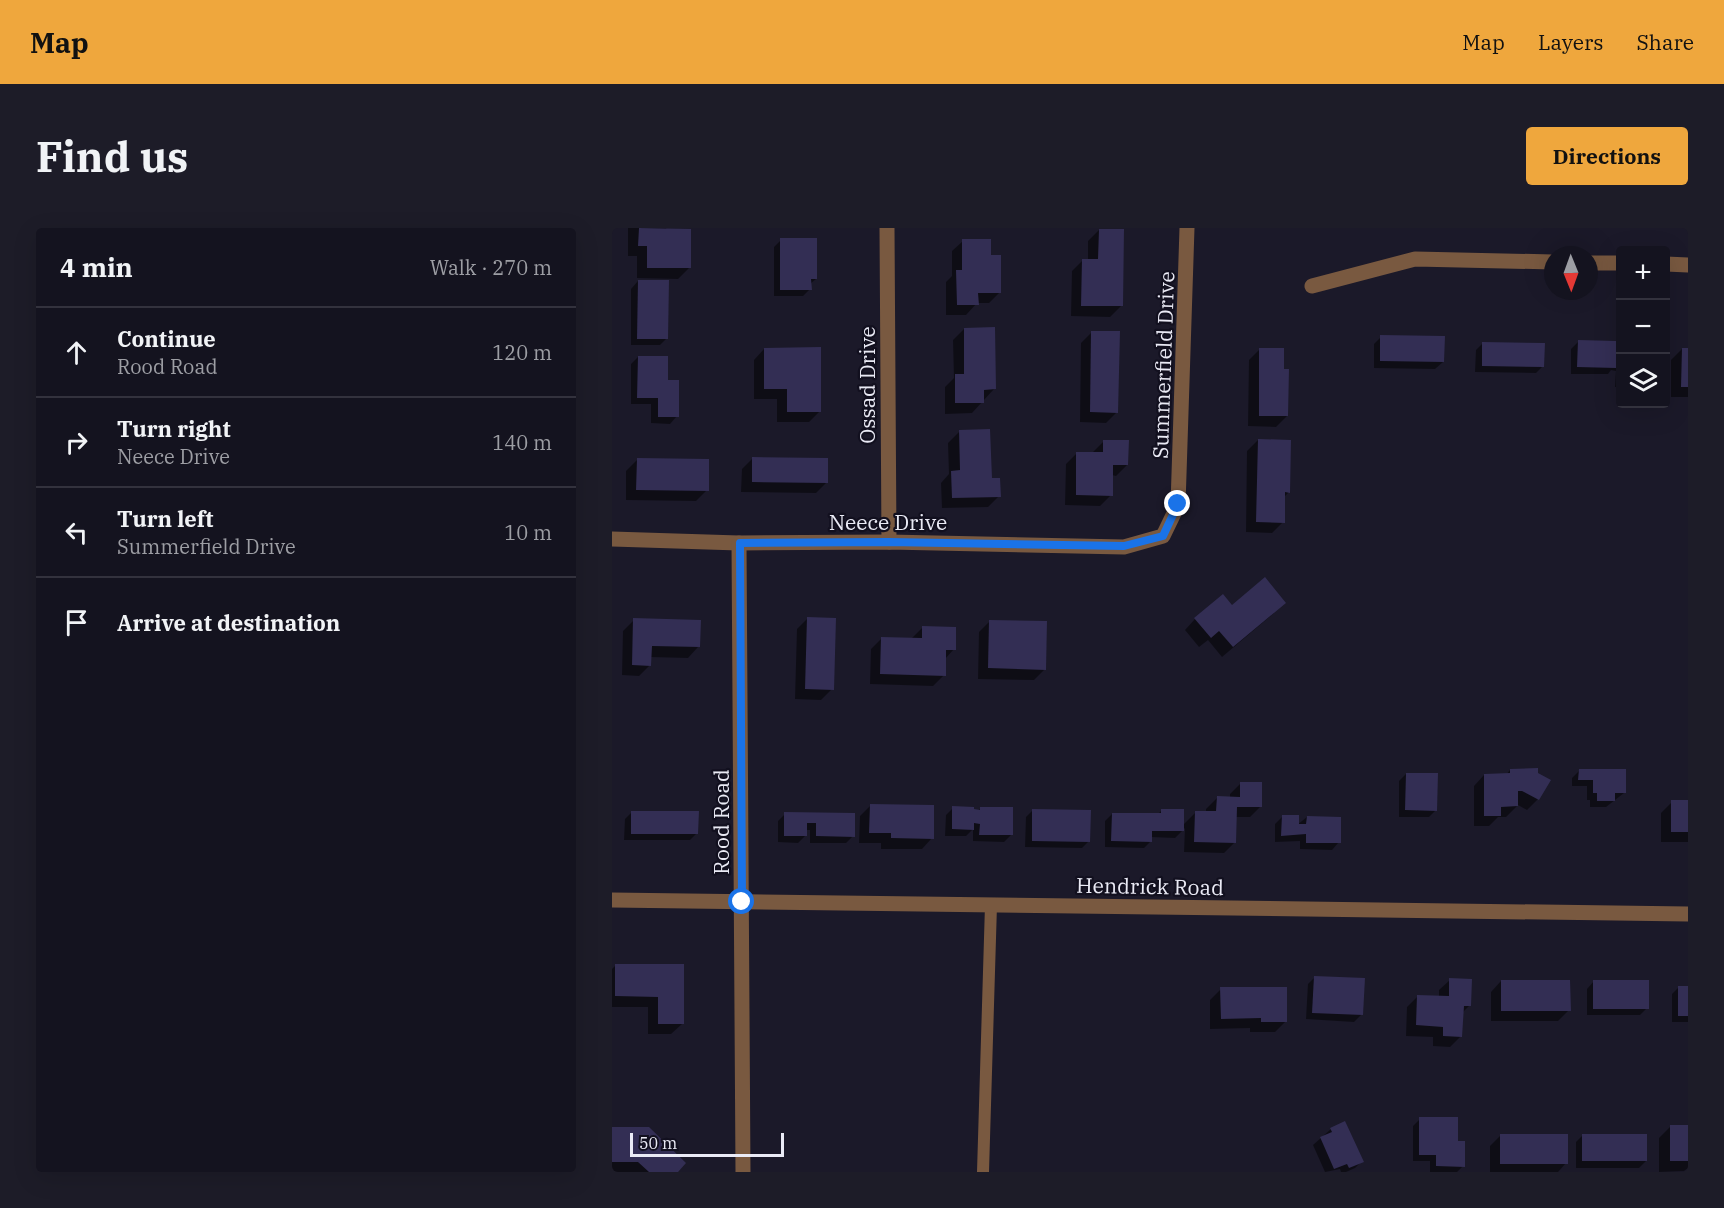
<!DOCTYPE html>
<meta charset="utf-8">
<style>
:root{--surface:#14131f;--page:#1d1c28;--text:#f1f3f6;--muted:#9d9ea4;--line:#33323d;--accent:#efa73d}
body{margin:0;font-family:"IBM Plex Serif",serif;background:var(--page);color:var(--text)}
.controls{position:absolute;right:18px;top:18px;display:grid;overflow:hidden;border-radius:6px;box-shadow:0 6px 24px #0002}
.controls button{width:54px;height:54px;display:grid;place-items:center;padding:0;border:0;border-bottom:2px solid var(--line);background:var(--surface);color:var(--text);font:30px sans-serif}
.compass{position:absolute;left:932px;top:18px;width:54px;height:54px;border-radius:50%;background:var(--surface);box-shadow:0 6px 24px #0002;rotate:179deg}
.scale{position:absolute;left:18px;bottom:15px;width:154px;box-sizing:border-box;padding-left:6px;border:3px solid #eaeaf5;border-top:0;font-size:16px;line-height:21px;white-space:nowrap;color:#eaeaf5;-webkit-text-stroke:4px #12101f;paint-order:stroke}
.stop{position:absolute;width:18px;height:18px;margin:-14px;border:4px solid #1a73e8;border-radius:50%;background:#fff}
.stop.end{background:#1a73e8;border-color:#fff;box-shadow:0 2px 6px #0008}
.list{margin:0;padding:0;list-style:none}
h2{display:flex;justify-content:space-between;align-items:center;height:78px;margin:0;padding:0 24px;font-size:26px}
h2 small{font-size:20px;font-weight:400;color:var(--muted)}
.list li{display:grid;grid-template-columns:39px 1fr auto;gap:18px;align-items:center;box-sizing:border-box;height:90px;padding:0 24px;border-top:2px solid var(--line)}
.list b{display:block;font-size:22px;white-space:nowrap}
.list p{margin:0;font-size:20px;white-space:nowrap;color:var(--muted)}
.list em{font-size:20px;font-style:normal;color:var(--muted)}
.icon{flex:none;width:33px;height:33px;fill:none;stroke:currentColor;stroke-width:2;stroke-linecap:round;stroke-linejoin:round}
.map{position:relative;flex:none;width:1076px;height:944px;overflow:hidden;border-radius:6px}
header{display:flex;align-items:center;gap:36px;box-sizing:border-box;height:84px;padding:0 30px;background:var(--accent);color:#111}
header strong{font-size:28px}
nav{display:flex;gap:33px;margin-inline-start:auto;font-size:21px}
.intro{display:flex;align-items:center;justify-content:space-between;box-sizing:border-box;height:144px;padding:0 36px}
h1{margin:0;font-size:42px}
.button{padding:15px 27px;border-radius:6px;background:var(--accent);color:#111;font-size:21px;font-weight:700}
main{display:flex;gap:36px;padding:0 36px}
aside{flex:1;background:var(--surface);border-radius:6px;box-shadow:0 6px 24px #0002}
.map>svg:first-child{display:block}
.shadow{fill:#0007}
.building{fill:#332e54}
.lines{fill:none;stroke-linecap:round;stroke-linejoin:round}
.service{stroke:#795940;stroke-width:12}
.minor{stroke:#795940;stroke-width:15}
.route{stroke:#1a73e8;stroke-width:8}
.labels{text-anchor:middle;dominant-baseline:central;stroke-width:4.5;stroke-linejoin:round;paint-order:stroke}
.street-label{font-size:21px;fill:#eaeaf5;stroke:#12101f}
</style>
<header>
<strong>Map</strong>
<nav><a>Map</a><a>Layers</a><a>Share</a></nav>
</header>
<div class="intro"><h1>Find us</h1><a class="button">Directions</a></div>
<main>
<aside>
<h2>4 min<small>Walk · 270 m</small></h2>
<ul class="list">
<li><svg class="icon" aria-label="ahead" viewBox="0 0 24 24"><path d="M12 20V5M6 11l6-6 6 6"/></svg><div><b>Continue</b><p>Rood Road</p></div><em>120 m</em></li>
<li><svg class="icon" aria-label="right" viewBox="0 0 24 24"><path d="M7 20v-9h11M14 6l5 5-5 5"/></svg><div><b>Turn right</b><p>Neece Drive</p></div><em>140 m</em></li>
<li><svg class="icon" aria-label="left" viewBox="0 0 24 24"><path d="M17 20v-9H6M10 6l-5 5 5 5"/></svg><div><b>Turn left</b><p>Summerfield Drive</p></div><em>10 m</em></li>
<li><svg class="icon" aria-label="arrive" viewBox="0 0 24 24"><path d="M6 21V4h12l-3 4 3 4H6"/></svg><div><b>Arrive at destination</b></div></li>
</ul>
</aside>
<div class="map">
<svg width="1076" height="944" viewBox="0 0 1076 944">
<rect width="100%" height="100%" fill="#1b1929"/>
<g class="shadow">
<path d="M16,0H54L77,40L66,51L25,50V28H16Z"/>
<path d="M487,2L509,78L498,89L459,88L460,43L471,32H476V13Z"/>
<path d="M169,12L204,51L198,56V61L191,68H162V19Z"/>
<path d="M351,13L377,28L388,64L377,75H365L354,87H334V54L340,48V23Z"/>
<path d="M26,53L55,110L48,117H19V61Z"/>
<path d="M352,101L382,161L360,185L333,186V159L342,150L341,112Z"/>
<path d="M480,104L505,184L494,195L468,194L469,115Z"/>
<path d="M769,109L831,134L823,141L762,140V116Z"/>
<path d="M966,114L1003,128L1008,127V159H1003L1004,143L999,142L996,146H959V121Z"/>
<path d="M871,115L931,138L924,145L863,144L864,122Z"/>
<path d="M152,121L208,183L197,194H165V171H142V132Z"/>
<path d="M648,121L670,142L675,188L664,199L636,198L637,132Z"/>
<path d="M1070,121L1076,122V169H1059V132Z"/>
<path d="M26,129L54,154L65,188L58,196L39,195V176H19V136Z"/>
<path d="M347,204L387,268L376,279L330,280L329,255L337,246L336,215Z"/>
<path d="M646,212L677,264L672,269L671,294L660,305L634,304L635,223Z"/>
<path d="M492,213L515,237L504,248L500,247L499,267L488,278L453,277L454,236L465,225L481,224Z"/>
<path d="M141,230L215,254L204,265L129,264L130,241Z"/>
<path d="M25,232L95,262L84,273L14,272V243Z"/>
<path d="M620,379L662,385L610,429L596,412L587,419L573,402L583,391Z"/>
<path d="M196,390L220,461L209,472L183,471L185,401Z"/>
<path d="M22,392L86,419L76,430L38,429V437L27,448L10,447L11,403Z"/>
<path d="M378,393L433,441L422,452L366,451L367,404Z"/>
<path d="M311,399L342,421L333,431L332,447L321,458L258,456L259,421L270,410H300Z"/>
<path d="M898,542L926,571L915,582L906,577L894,589H886L877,598H862V558L872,547H894Z"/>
<path d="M967,543L1012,565L994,579H978V572H975V558H960V550Z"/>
<path d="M794,546L824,582L817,589H787V553Z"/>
<path d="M629,555L648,579L638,589H623V614L612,625L572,624L573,600L563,610L539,609V613L532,620L493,619V593L500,586L545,587L550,582L570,598L584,584H594V581L605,570H618V566Z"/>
<path d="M1060,574H1076V614H1049V585Z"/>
<path d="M259,577L320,610L310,621H269V615H247L248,588Z"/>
<path d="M341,580L366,583L369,580L399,607L392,614L361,613V601L354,608H333L334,587Z"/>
<path d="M421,582L477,613L470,620L413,619L414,589Z"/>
<path d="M20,584L85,605L78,612H12L13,591Z"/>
<path d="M173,586H241V608L234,615H198V602H193V608L186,615L166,614V593Z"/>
<path d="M670,589L685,597L695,589L727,614L720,622L688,621V613L663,614V596Z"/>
<path d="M4,737L71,738L70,796L59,806H36V779H0V741Z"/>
<path d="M703,749L750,786L742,794L694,791L696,756Z"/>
<path d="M838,752L858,777L850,785L849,808L838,819L821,818V809L794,808L795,779L806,768L827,769V762Z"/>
<path d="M889,753L957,782L946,793H879V764Z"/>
<path d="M982,753L1035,780L1028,787H975V761Z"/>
<path d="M1067,759H1076V794H1060V766Z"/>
<path d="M609,761L674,793L663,804H638V800L598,801V772Z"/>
<path d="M808,891L845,915L851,938L845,944H818V933H801V898Z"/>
<path d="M1058,899H1076V940L1072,943L1047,944V910Z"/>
<path d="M0,901L64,944H0Z"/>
<path d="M719,901L750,933L743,940L734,944H729L728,941L713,944L701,917Z"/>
<path d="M889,907L954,935L946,944H878V918Z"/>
<path d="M971,907L1034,933L1027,940H964V914Z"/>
</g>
<g class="building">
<path d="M27,0L79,1V40H35V18H26Z"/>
<path d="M487,1H512L511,78H469L470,31H486Z"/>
<path d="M168,10H205V51H199L200,62H168Z"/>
<path d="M350,11H379V27H389V65H366L367,77H345L344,42H350Z"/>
<path d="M26,52H57L56,111H25Z"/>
<path d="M383,99L384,161L372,162V175H343V146H352V100Z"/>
<path d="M479,103H508L506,185L478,184Z"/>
<path d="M768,107L833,108L832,134L768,133Z"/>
<path d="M966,112L1004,113V127L1008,126V136H1004V140L965,139Z"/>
<path d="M870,114L933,115L932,139L870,138Z"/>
<path d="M209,119V184H175V161H152V120Z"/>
<path d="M647,120H672V141H677L676,188H647Z"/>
<path d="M1070,120H1076V159H1069Z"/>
<path d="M26,128H56V152H67V189H46V170H25Z"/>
<path d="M378,201L380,250H388L389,269L340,270L339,243L348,242L347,202Z"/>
<path d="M646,211L679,212L678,265L673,264V295L644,294Z"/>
<path d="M491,212H517L516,237H501V268L464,267V224H491Z"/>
<path d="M140,229L216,230V255L140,254Z"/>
<path d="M25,230L97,231V263L24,262Z"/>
<path d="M653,349L674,375L621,419L607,403L599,410L582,390L611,366L620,377Z"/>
<path d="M195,389L224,390L222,462L193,461Z"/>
<path d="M21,390L89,392L88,419L40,418L39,438L20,437Z"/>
<path d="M377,392L435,393L434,442L376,440Z"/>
<path d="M310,398L344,399V422H334V448L268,446L269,409L310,410Z"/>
<path d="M926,540V545L939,552L927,572L910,563H906V578L889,579V588H872V546L898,545V541Z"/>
<path d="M967,541H1014V565H1003V573H985V565H981V552H966Z"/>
<path d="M794,545H826L825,583L793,582Z"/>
<path d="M628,554H650V579H625L624,615L582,614L583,583H604L605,568L628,569Z"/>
<rect x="1059" y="572" width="17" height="32"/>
<path d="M258,576L322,577V611L279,610V605H257Z"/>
<path d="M340,578L362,579V581L368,582V579H401V607H367L368,596L362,595V602L340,601Z"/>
<path d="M420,581L479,582L478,614L420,613Z"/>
<path d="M549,581H572V603H540V614L499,613L500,585H549Z"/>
<path d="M19,583H87L86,606H19Z"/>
<path d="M172,584L243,585V609L204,608V595H195V608H172Z"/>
<path d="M670,587H687V596H694L695,588L729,589V615H694V606L669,608Z"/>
<path d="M3,736H72V796H46V769L3,768Z"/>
<path d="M702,748L753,750L751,787L700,785Z"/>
<path d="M837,750L860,751L859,778H852L850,809L831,808V799L804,797L805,767L837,768Z"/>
<path d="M889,752H958L959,783H889Z"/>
<rect x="981" y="752" width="56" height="29"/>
<rect x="1066" y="758" width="10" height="30"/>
<path d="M608,759H675V794H649V790L609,791Z"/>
<path d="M807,889H846V913H853V939L824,938V927H807Z"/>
<path d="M733,893L752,934L737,940L735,936L722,941L708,909L720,904L718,900Z"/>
<rect x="1058" y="897" width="18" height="36"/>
<path d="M0,899H37L74,935L66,944H37L26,934H0Z"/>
<rect x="888" y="906" width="68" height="30"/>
<rect x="970" y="906" width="65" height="27"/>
</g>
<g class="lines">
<path class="service" d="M371,944L379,677"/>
<g class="minor">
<path d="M275,0L277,314"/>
<path d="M977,35H1008"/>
<path d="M1054,36L1076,37"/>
<path d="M700,58L803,31L941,34"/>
<path d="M0,311L127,315L277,314L512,319L551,308L566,277L575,0"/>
<path d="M127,315L131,944"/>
<path d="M0,672L1076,686"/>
</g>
</g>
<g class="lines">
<path class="route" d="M130,674L128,315L277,314L512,318L551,308L566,276"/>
</g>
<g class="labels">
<g class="street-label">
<text transform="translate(551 137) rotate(-88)">Summerfield Drive</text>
<text transform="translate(255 157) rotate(-90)">Ossad Drive</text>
<text x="276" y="294">Neece Drive</text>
<text transform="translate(109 594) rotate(-90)">Rood Road</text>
<text transform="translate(538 658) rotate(1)">Hendrick Road</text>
</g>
</g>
</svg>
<div class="controls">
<button>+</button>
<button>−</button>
<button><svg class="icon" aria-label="layers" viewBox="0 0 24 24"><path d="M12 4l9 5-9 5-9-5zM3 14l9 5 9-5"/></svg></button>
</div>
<svg class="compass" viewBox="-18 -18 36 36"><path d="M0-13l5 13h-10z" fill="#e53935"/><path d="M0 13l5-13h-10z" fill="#9d9ea4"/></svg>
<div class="scale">50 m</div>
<div class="stop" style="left:130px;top:674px"></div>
<div class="stop end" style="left:566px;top:276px"></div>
</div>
</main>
